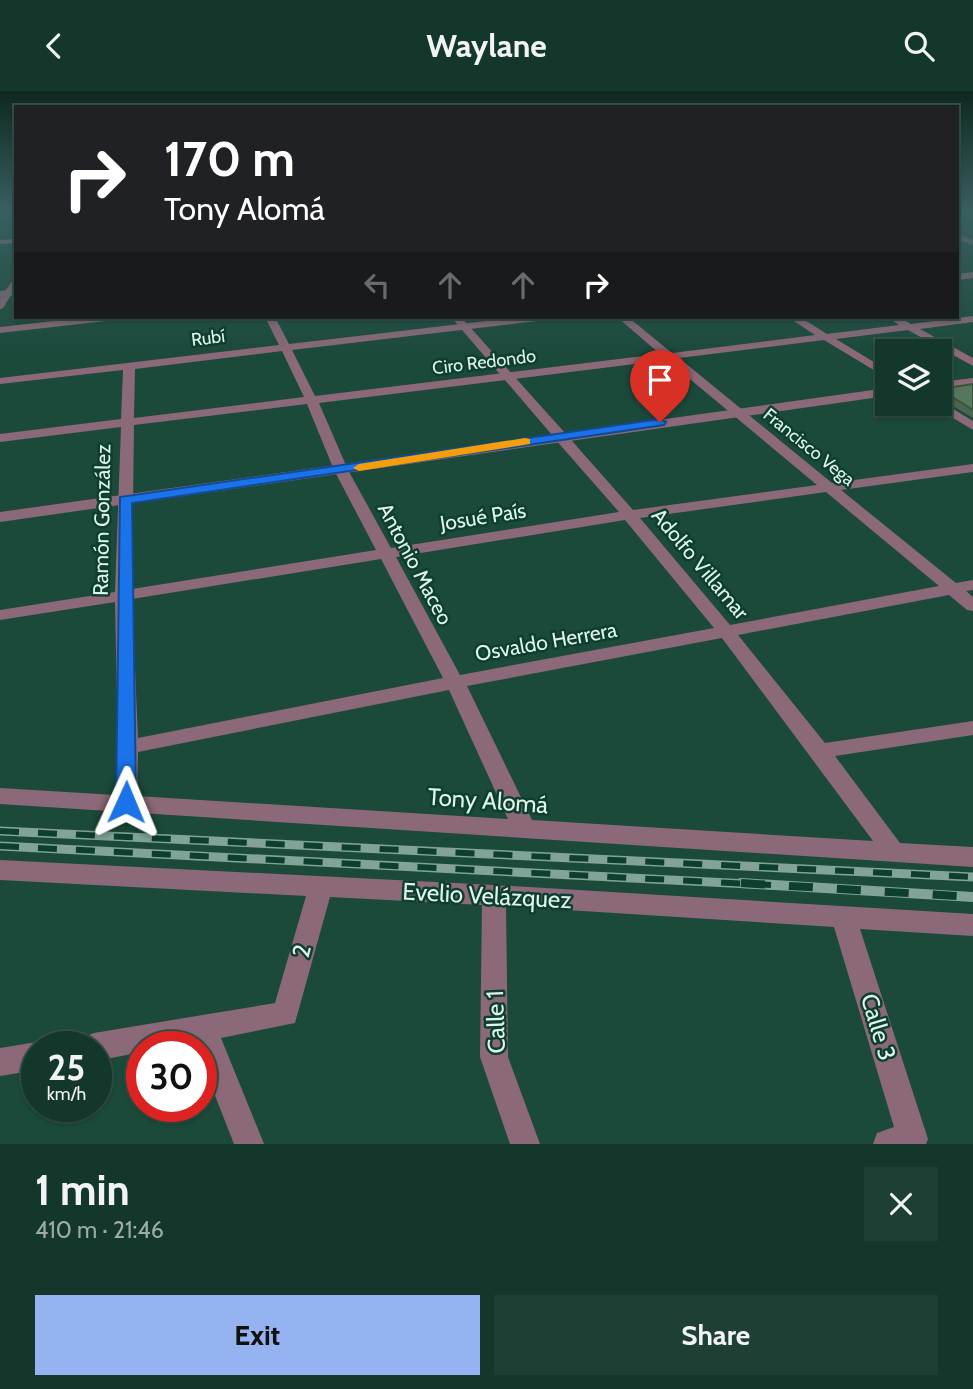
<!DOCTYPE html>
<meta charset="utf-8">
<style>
:root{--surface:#14372c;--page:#1d3f34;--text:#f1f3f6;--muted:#9daca9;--line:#335148;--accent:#95b2f1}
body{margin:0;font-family:Cabin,sans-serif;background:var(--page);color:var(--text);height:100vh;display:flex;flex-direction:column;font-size:26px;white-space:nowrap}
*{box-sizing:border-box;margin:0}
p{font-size:23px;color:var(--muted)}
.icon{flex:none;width:38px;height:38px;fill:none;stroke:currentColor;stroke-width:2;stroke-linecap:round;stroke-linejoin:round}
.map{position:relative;height:1053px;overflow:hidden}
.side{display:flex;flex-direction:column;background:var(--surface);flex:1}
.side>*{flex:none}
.hud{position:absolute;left:14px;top:14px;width:945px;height:214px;border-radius:0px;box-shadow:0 2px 5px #0004,0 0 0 2px var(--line);background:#202124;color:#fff;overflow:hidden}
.controls{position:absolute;left:875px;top:248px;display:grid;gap:14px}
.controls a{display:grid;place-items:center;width:77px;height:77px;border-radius:0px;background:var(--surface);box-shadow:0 2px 5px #0004,0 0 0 2px var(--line);font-size:35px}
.speed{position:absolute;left:21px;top:940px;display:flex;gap:14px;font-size:35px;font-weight:700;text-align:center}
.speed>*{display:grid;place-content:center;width:91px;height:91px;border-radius:50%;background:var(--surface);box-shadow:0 2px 5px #0004,0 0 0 2px var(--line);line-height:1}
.speed small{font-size:18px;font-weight:400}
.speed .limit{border:10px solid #d22;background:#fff;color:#111}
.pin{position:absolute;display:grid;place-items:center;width:60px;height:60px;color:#fff;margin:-72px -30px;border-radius:50% 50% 50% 0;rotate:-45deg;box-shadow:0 0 7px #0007}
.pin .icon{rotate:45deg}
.me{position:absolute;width:77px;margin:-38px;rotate:1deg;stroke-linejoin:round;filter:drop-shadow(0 0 5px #0008)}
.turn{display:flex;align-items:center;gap:24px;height:147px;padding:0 35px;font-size:32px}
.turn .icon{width:91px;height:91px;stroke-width:2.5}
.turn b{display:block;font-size:49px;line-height:60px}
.lanes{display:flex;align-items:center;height:66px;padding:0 35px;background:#0003;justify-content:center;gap:35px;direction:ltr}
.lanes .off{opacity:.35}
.round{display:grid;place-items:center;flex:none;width:74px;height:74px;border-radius:0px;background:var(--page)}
.summary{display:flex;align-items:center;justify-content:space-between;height:119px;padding:0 35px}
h1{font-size:42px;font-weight:800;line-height:52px}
.action{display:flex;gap:14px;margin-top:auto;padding:14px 35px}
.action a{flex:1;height:80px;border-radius:0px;background:var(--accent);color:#111;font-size:28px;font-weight:800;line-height:80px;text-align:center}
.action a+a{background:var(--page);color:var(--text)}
header{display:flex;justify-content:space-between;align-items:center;height:91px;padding:0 35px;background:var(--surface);font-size:32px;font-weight:800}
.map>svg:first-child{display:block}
</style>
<header><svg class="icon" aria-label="back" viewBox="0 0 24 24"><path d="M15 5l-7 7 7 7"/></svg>Waylane<svg class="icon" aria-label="search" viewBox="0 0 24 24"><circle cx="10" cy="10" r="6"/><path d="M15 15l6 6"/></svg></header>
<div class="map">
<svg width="973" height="1053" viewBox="0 0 973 1053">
<rect width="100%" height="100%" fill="#1b493a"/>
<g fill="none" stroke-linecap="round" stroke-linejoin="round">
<!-- minor -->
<g fill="#8c6979" fill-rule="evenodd">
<polygon points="0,118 8,118 0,121"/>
<polygon points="957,143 973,149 973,154 957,148"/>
<polygon points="973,181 973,187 957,189 957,183"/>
<polygon points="16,198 16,204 0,206 0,200"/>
<path d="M973,225V231L920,238L973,267V275L908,239L836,248L887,279V287L824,249L679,267L832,392L973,373V381L841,399L956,492L973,489V499L966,500L973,506V520L967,519L949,504L738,544L825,652L973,630V644L835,665L900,752L973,756V776L0,713V697L115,704L118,656L115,511L0,529V519L115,501L121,336L0,351V343L121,328L123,279L0,293V287L279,254L265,226H275L289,253L521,226H550L545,229L292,259L315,305L660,263L617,226H628L672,262L815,244L788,226H800L827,243L899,234L887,226H899L911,233ZM282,260L304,306L134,327L135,278ZM667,269L817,394L633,419L565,342H555V348L619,421L391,457L348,379L319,312ZM307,313L334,379L376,459L132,498L134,334ZM826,401L939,495L730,534L640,427ZM625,429L714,537L460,584L396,466ZM381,468L443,587L138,647L132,508ZM722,547L873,750L532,729L467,595ZM449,599L508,728L137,705L138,661Z"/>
<polygon points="90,226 120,226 115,229 0,242 0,236"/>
<polygon points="940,310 973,330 973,339 930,313 940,313"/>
<polygon points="0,769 494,794 973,823 973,845 860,838 928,1048 926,1053 873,1053 877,1042 894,1036 834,836 506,815 508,966 540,1053 510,1053 480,966 482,814 330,806 295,932 221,947 264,1053 234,1053 201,969 201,956 196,956 195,952 176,956 142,956 142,961 96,970 96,956 80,956 84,946 94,942 275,912 306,805 0,789"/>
<polygon points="37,951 47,956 37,956 37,979 0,985 0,957"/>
</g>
<!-- tertiary -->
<g fill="#8c6979" fill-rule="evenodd">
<polygon points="16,185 16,196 3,217 0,218 0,207"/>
<polygon points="451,226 461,226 565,342 887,297 887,305 0,431 0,421 552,344"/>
<polygon points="973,287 973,293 940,297 940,291"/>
</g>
<!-- secondary -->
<polygon fill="#b57f99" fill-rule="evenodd" points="16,148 16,152 0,153 0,149"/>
<defs>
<g id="rail-far1">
<polyline points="0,740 973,786"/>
<polyline points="0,755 771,794"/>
</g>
<polyline id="rail" points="741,792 973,806"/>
</defs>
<!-- rail-far1 casing -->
<use href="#rail-far1" stroke="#82a498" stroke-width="9"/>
<!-- rail casing -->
<use href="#rail" stroke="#82a498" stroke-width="10"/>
<!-- rail-far1 -->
<use href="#rail-far1" stroke="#0e3e30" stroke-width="6" stroke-dasharray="19" stroke-linecap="butt"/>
<!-- rail -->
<use href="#rail" stroke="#0e3e30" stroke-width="8" stroke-dasharray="24" stroke-linecap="butt"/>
</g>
<!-- wall -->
<polygon fill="#4a664e" points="973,293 973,327 941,308 940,298"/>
<!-- building -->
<polygon fill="#56775b" stroke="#3c5340" stroke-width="2" points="973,293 973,319 944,301 940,303 940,298"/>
<!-- sky -->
<linearGradient id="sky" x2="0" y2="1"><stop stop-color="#0f2820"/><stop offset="0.45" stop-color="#395f60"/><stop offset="1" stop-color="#395f60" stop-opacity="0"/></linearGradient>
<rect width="973" height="265" fill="url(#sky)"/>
<!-- route -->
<polygon fill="#1a73e8" stroke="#114b97" stroke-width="2" points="660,328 666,331 664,334 132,412 136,711 133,717 126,719 119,717 116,711 120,406"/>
<!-- slow -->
<polygon fill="#f59e0b" points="525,347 530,348 530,353 359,380 353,377 359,373"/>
<g text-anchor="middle" stroke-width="5" stroke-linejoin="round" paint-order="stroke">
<!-- far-street labels -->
<g font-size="18" fill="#ddf5eb" stroke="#0e3e30">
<text transform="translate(208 247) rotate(-7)" y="6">Rubí</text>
<text transform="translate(484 271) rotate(-7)" y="6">Ciro Redondo</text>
<text transform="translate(809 356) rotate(39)" y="6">Francisco Vega</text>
</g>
<!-- street labels -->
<g font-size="21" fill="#ddf5eb" stroke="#0e3e30">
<text transform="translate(483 426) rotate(-9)" y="7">Josué País</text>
<text transform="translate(102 429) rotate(-89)" y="7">Ramón González</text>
<text transform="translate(415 473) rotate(62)" y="7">Antonio Maceo</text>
<text transform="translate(700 473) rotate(50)" y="7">Adolfo Villamar</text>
<text transform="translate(546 551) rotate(-10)" y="7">Osvaldo Herrera</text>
</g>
<!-- near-street labels -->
<g font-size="24" fill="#ddf5eb" stroke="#0e3e30">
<text transform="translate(488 710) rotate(4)" y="8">Tony Alomá</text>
<text transform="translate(487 805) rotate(3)" y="8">Evelio Velázquez</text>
<text transform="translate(302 860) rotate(-75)" y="8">2</text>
<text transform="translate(496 931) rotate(-92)" y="8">Calle 1</text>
<text transform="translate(878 936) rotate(73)" y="8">Calle 3</text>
</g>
</g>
</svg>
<div class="controls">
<a><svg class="icon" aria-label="layers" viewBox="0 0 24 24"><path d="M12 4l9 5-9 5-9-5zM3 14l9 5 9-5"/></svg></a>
</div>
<div class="speed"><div>25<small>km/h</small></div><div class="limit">30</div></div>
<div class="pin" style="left:660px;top:331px;background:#d93025"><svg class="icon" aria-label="arrive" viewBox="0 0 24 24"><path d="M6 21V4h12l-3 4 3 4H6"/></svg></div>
<svg class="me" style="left:126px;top:711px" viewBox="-20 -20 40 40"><path d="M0-17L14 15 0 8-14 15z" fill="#1a73e8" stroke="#fff" stroke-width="4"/></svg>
<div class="hud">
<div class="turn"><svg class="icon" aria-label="right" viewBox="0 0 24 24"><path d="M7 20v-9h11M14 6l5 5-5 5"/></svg><div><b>170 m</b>Tony Alomá</div></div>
<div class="lanes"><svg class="icon off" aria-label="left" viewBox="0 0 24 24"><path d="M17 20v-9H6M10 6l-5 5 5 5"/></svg><svg class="icon off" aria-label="ahead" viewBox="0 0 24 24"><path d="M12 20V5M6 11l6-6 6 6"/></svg><svg class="icon off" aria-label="ahead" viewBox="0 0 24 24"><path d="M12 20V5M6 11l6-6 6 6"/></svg><svg class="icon" aria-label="right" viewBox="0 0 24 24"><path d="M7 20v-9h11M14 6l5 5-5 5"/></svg></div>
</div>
</div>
<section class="side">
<div class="summary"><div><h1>1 min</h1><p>410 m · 21:46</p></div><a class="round"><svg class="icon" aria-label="close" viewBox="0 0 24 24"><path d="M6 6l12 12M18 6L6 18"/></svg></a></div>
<div class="action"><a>Exit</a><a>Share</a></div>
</section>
